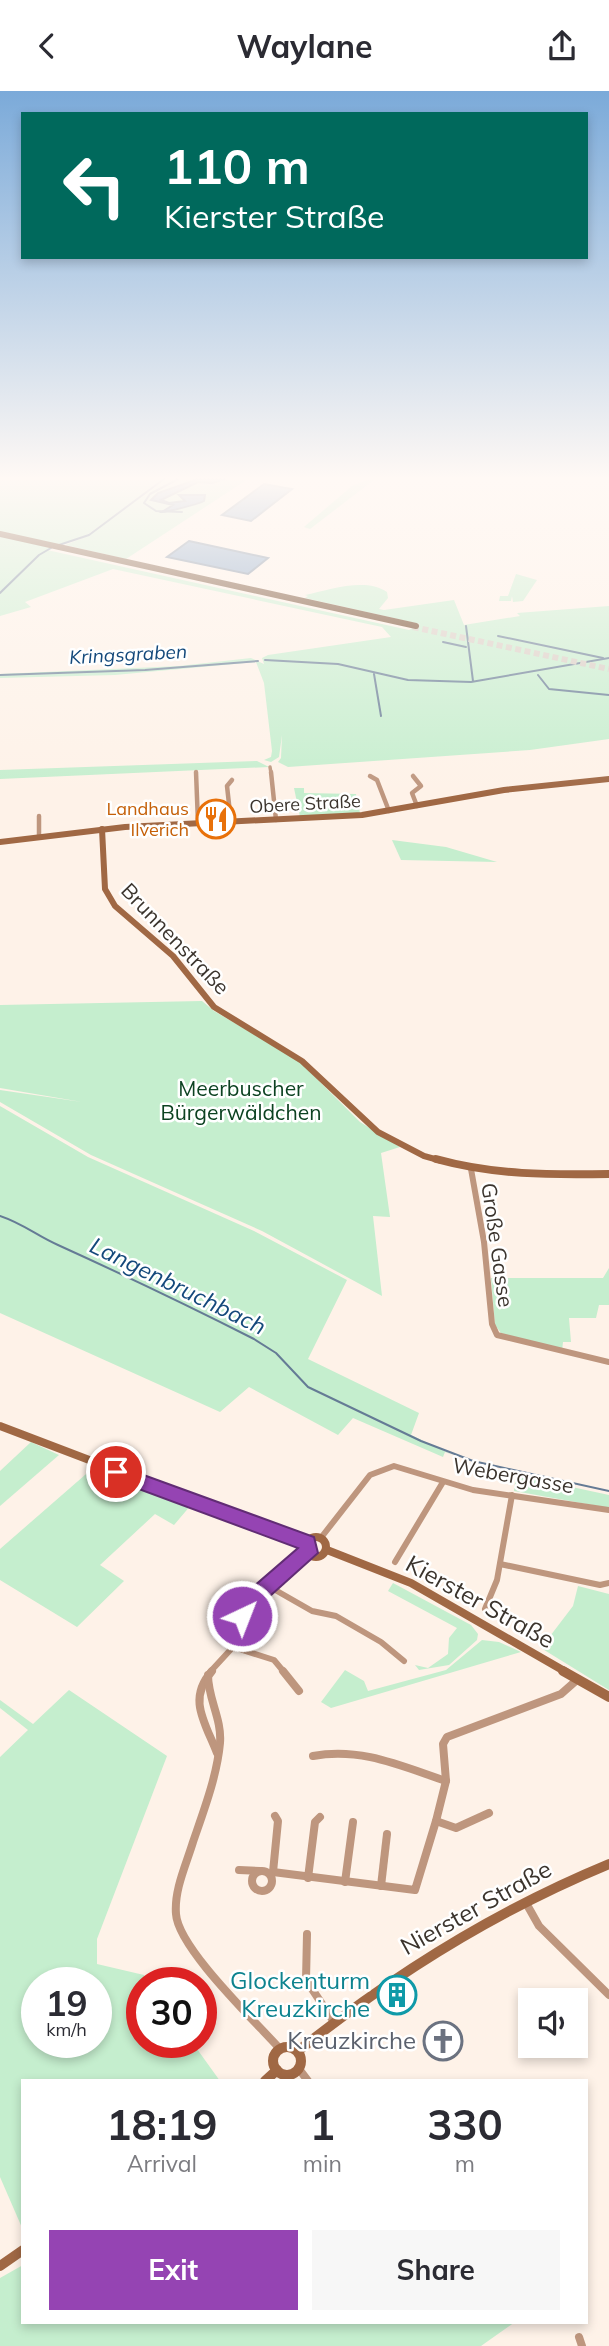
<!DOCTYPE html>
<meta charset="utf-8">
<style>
:root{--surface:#fff;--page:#f7f7f7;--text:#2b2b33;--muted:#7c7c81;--accent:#9544b3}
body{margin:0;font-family:Mulish,sans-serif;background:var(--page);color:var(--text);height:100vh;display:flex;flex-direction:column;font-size:26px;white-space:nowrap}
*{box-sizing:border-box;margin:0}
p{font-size:23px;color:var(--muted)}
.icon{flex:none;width:38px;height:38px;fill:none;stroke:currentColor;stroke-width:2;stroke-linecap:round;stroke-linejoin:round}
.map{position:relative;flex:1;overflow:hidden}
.drawer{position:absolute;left:21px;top:1988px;width:567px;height:245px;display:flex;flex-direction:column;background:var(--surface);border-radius:0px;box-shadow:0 4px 10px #0003}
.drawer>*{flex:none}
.hud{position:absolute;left:21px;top:21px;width:567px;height:147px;border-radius:0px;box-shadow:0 4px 10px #0003;background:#00695c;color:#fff;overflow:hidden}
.tools{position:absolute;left:518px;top:1897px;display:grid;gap:14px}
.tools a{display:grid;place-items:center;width:70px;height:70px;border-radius:0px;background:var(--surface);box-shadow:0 4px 10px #0003;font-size:35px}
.speed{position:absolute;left:21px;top:1876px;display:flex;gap:14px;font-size:35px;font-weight:700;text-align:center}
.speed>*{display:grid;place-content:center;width:91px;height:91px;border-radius:50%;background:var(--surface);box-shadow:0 4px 10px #0003;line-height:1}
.speed small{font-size:18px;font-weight:400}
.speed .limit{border:10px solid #d22;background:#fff;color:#111}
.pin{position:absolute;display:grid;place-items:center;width:60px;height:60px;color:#fff;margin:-30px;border:4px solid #fff;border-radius:50%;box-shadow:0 2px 7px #0007}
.me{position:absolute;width:77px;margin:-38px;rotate:43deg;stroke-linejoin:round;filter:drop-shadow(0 0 5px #0008)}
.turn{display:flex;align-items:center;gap:24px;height:147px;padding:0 28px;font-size:32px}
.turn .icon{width:91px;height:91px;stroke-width:2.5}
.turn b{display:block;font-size:49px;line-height:60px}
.eta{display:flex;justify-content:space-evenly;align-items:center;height:119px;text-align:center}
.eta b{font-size:42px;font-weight:700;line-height:49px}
.button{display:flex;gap:14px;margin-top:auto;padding:14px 28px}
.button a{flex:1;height:80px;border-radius:0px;background:var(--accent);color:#fff;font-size:28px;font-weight:700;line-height:80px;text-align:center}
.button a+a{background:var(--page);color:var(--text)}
header{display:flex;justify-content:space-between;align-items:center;height:91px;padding:0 28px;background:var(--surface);font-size:32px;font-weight:700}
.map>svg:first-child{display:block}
</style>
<header><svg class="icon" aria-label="back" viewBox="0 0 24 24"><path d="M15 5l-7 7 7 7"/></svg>Waylane<svg class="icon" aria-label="share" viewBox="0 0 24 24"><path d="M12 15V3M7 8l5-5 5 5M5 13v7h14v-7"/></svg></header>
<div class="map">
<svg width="609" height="2255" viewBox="0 0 609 2255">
<rect width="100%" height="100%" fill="#fef2e8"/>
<!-- green -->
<g fill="#c5eece" fill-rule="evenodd">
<path d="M0,388H22L19,391L24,388H163L87,444L47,459L409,539L420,533L305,507L308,505L305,504C329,499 365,486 387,501L388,507L379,518L384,519L454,509L464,534L520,525L517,522L609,515V648L530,659L288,676L278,671L281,667L282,644L279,666L271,671L264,669L271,666L272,660L264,592L256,571L115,584L0,587V583L179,575L251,567L264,573L262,567L268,564L391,546L382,536L113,478L25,511L31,516L0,525V503L42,462L0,501Z"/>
<polygon points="165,388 248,388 126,468 65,454 88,445"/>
<polygon points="369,388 375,388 310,438 304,436 352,395"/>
<polygon points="516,483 537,489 523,510 513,511 512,505 511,510 499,510 500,505 508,505"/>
<polygon points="257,670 269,676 0,688 0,679"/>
<polygon points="294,697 304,697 304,702 356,703 360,722 300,726"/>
<polygon points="392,749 446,756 497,771 401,769"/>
<polygon points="202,910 214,920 298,969 360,1031 400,1056 381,1062 390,1126 373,1125 382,1205 262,1140 91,1064 0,1011 0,999 82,1011 0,997 0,914"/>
<polygon points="0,1015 88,1066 254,1140 347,1189 308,1268 419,1322 411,1344 453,1364 445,1361 443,1366 353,1327 338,1344 249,1296 220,1321 0,1222"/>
<polygon points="609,1177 609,1214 599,1214 596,1227 569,1227 571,1251 563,1251 562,1260 501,1242 495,1234 491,1187 603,1187"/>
<polygon points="31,1351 59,1364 0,1415 0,1380"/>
<polygon points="93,1377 191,1414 174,1434 155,1423 100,1474 124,1490 77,1536 0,1489 0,1458"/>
<polygon points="516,1384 609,1404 609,1417 514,1400"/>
<polygon points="393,1492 471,1534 478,1543 477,1549 449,1574 419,1579 415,1574 428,1577 448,1563 449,1547 457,1537 388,1500"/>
<polygon points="578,1495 609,1503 609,1599 541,1557 573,1515"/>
<polygon points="482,1549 499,1551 521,1561 331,1617 321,1611 345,1579 364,1590 368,1600 446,1579"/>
<path d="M69,1599L167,1665L97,1848V1873L144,1884L149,1892H142V1951H192L220,1990H23V2139L0,2086V1666L28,1639L0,1617V1609L33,1633ZM37,1892H96V1951H37Z"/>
<polygon points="23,2174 23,2231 515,2231 481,2255 0,2255 0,2187"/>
</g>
<!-- water -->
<g fill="#779ac2" stroke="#657b95" stroke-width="2">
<path d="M198,388H225L212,392L198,391L161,409L169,412L185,410L179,404H205L204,410C199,413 167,421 162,421L173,414L151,409L158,402Z"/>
<polygon points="264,393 292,398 251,430 222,424"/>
<polygon points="189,450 268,467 248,483 167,466"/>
</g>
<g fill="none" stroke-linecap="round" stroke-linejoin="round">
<!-- stream -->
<g stroke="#657b95" stroke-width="2">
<polyline points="178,388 150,403 144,412 156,420 182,421"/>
<polyline points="59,454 89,444 164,388"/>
<polyline points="0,502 39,464 51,457"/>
<polyline points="466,535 473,590"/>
<polyline points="498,545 603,567"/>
<polyline points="443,551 466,556"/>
<polyline points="265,569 338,573 408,589 471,591 609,567"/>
<polyline points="374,583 381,625"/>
<polyline points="0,584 145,579 258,570"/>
<polyline points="538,584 549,598 609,604"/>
<path d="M0,1125C24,1133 37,1145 58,1154C124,1184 189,1215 254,1248L276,1262L308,1296L421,1350L473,1370L609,1400"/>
</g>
<!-- highway-tunnel -->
<polyline stroke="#d7ccc3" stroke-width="6" stroke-dasharray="6 3.5" stroke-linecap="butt" points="413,536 609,578"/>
<!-- street-far3 -->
<polyline stroke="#be967e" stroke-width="3.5" points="270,676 271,682"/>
<!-- street-far2 -->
<g stroke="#be967e" stroke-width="4.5">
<polyline points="196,681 198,732"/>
<polyline points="271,681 276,729"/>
<polyline points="370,685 377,689 389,720"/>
<polyline points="413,685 421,695 412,702 417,715"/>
<polyline points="39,725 39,746"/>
<polyline points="231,731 227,695 232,689"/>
</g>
<!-- street-far1 -->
<g stroke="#be967e" stroke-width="6">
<polyline points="471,1078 484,1151 492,1233 497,1244 609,1271"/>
<polyline points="320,1448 370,1384 394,1375 473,1399 609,1419"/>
<polyline points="395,1471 443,1391"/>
<polyline points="500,1473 600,1494 609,1492"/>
<polyline points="270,1496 312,1520 336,1525 381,1551 404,1570"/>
<polyline points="485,1518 497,1489 512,1404"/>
<polyline points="233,1556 274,1569 284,1581"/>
<polyline points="210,1581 233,1556 235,1540 248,1514 290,1474 308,1462"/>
</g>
<!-- street -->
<g stroke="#be967e" stroke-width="8">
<path d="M212,1580C187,1608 205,1631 217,1662"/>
<polyline points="283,1580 299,1600"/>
<path d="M208,1584C208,1608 222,1628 220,1652C217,1685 204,1719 193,1751C186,1774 174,1799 176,1823C178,1857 256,1931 280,1958"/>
<path d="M313,1665C361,1656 401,1675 446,1690"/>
<polyline points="489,1722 456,1737 436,1730 446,1690 443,1653 447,1646 561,1603 578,1588"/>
<polyline points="275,1725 278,1730 273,1781 415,1799 436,1730"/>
<polyline points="239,1779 260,1780"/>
<circle cx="262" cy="1790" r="10"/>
<polyline points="308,1787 315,1731 320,1726"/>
<polyline points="345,1791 353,1731"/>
<polyline points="381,1795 387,1743"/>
<polyline points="526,1812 539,1835 609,1904"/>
<polyline points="307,1843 306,1889 334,1931"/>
<polyline points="299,1978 308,1990"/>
<polyline points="579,2246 582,2255"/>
</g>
<!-- secondary-far2 -->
<g stroke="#a06844" stroke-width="6">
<polyline points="102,738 105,798 115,815 173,865 214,916 302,970 378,1041 424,1065 442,1070"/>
<polyline points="0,751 125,736 362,724 504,699 609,688"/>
</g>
<!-- secondary-far1 -->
<g stroke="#a06844" stroke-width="8">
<path d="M436,1068C494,1084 549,1084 609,1083"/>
<polyline points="0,1335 307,1452"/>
<circle cx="316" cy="1456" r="10"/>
<polyline points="327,1459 411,1492 566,1581"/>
</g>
<!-- secondary -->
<g stroke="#a06844" stroke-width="10">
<polyline points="563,1580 609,1606"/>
<circle cx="287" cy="1970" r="14"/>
<path d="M298,1960C394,1883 495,1820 609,1773"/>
<polyline points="265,1990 277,1979"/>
<polyline points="0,2175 23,2159"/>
</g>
<!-- highway -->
<polyline stroke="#633616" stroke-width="6" points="0,443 416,535"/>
</g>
<!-- sky -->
<linearGradient id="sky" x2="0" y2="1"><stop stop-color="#7baad9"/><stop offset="0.55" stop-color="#fff9f5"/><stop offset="1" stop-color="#fff9f5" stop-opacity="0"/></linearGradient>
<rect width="609" height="704" fill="url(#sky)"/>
<!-- route -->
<polygon fill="#9544b3" stroke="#612c74" stroke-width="2" points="116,1374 314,1446 318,1462 260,1514 249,1531 242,1533 235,1531 232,1525 246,1502 298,1457 109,1387 106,1381 109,1376"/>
<!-- icons -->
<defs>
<symbol id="restaurant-ring" viewBox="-11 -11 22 22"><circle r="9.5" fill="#fff" stroke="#e8710a" stroke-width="1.5"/><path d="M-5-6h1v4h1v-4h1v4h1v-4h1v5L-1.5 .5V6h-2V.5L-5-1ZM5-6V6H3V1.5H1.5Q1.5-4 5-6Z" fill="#e8710a"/></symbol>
<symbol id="building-ring" viewBox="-11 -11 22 22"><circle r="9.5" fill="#fff" stroke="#0f9aa8" stroke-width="1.5"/><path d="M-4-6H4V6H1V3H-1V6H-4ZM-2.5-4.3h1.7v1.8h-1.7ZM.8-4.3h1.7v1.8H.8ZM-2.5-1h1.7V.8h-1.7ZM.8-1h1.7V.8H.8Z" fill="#0f9aa8"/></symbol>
<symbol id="church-ring" viewBox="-11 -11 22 22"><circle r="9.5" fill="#fff" stroke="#6b7280" stroke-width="1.5"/><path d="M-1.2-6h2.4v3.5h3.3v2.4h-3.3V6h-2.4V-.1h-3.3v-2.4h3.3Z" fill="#6b7280"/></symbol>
</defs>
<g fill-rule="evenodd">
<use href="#restaurant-ring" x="194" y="706" width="44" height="44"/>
<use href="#building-ring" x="375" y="1882" width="44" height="44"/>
<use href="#church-ring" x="421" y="1928" width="44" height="44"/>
</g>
<g text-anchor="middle" stroke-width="5" stroke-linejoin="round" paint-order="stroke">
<!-- far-street labels -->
<g font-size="18" fill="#3b342d" stroke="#fff">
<text transform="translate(305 713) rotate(-3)" y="6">Obere Straße</text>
</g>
<!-- far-food labels -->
<g font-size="18" fill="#c56008" stroke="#fff" text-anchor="end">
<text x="189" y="724">Landhaus<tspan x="189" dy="21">Ilverich</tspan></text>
</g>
<!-- far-water labels -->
<g font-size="19" font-style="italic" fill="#14497b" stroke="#fff">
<text transform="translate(128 563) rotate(-3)" y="7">Kringsgraben</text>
</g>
<!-- street labels -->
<g font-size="21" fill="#3b342d" stroke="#fff">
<text transform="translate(175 848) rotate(46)" y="7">Brunnenstraße</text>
<text transform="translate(497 1154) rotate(82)" y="7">Große Gasse</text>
<text transform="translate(513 1385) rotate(10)" y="7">Webergasse</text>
</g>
<!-- park labels -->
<g font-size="21" fill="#0c4221" stroke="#fff">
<text x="241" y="1005">Meerbuscher<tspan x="241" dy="24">Bürgerwäldchen</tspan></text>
</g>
<!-- water labels -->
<g font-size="23" font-style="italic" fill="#14497b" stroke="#fff">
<text transform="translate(178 1195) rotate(26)" y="8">Langenbruchbach</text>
</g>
<!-- near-street labels -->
<g font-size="24" fill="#3b342d" stroke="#fff">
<text transform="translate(480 1511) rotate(29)" y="8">Kierster Straße</text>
<text transform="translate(476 1817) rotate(-29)" y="8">Nierster Straße</text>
</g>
<!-- near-culture labels -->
<g font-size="24" fill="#0d838f" stroke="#fff" text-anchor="end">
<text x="370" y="1898">Glockenturm<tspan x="370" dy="28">Kreuzkirche</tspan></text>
</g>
<!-- near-worship labels -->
<g font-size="24" fill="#5b616d" stroke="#fff" text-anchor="end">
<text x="416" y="1958">Kreuzkirche</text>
</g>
</g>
</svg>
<div class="tools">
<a><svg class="icon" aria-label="sound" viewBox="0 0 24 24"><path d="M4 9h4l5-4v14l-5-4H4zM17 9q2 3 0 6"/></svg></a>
</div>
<div class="speed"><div>19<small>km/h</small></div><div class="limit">30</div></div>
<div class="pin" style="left:116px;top:1381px;background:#d93025"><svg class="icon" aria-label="arrive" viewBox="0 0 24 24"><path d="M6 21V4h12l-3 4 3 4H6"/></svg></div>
<svg class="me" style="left:242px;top:1525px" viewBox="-20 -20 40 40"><circle r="17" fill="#9544b3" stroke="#fff" stroke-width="3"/><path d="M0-11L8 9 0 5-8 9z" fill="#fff"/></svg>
<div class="hud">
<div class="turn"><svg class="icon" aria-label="left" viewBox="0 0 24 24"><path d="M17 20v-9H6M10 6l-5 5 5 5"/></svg><div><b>110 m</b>Kierster Straße</div></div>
</div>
<section class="drawer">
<div class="eta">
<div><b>18:19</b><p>Arrival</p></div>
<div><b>1</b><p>min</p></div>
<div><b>330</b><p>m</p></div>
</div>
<div class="button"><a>Exit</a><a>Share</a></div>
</section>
</div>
